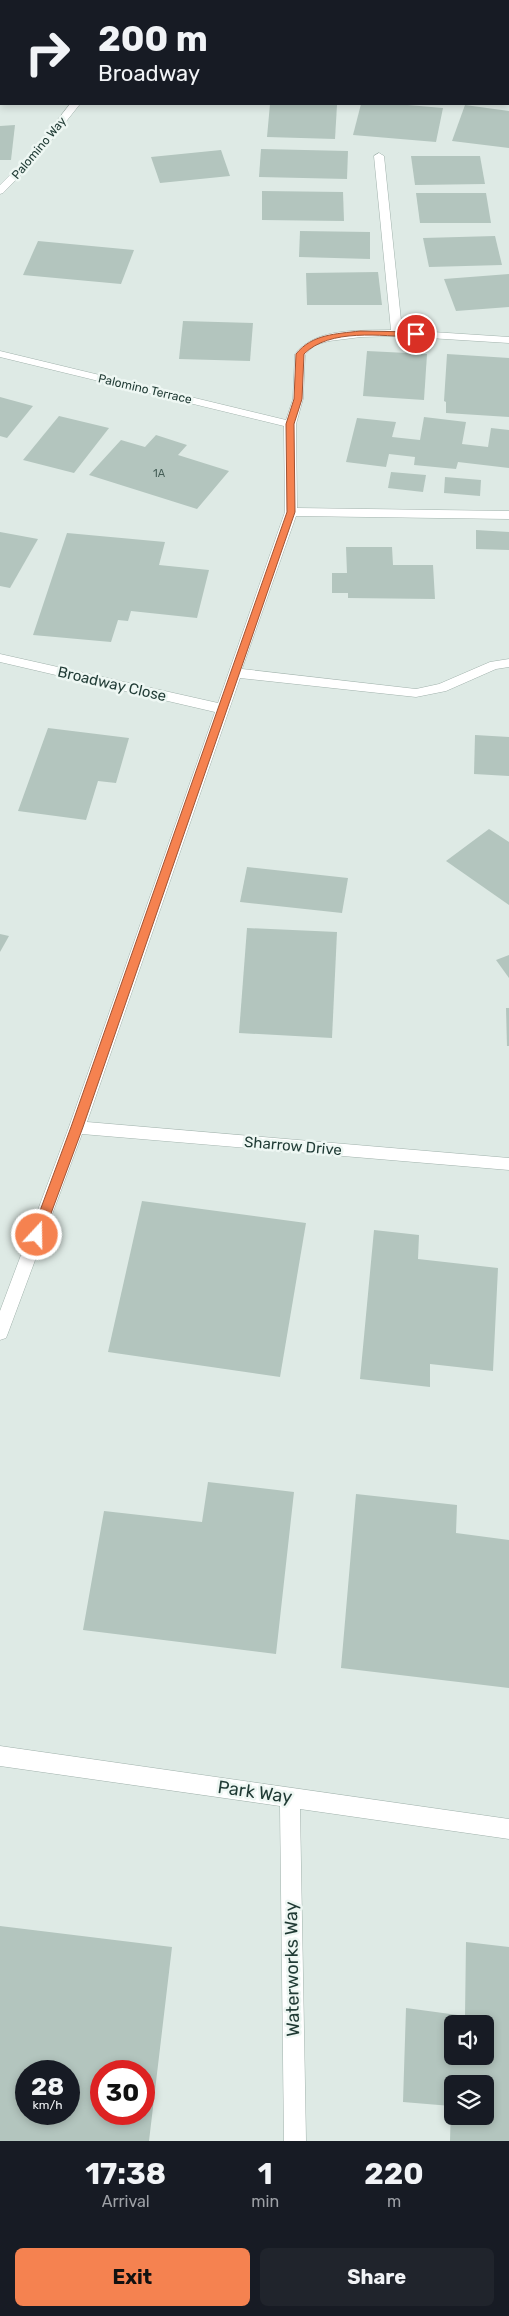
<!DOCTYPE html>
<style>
:root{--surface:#171b24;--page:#20242c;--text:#f1f3f6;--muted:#9ea1a6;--accent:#f58250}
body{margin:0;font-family:Rubik,sans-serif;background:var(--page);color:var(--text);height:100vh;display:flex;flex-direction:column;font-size:19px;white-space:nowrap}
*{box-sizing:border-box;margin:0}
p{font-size:16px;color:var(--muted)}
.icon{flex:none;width:28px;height:28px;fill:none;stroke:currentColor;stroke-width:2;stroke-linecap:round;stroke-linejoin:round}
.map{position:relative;height:2141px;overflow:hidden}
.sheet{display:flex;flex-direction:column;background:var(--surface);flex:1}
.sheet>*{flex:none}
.hud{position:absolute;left:0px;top:0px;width:510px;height:105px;box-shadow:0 2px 8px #0003;background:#171b24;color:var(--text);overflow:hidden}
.buttons{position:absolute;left:444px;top:2015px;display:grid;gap:10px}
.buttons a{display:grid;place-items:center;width:50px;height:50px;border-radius:8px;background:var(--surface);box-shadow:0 2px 8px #0003;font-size:25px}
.speed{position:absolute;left:15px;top:2060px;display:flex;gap:10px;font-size:25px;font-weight:700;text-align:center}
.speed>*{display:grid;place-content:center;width:65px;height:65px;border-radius:50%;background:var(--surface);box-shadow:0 2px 8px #0003;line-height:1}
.speed small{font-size:12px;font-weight:400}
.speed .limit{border:8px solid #d22;background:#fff;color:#111}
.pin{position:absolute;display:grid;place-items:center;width:42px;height:42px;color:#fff;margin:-21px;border:2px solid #fff;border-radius:50%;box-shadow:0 1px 5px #0007}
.me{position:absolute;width:55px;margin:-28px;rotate:21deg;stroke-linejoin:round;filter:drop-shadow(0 0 4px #0008)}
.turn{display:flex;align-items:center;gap:18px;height:105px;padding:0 15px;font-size:22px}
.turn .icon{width:65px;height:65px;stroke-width:2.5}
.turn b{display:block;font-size:35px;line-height:42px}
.eta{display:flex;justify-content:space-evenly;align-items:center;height:85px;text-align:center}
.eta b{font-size:30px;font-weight:700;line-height:35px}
.action{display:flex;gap:10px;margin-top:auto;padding:10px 15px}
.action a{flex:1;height:58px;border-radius:8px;background:var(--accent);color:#111;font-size:20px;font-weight:700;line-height:58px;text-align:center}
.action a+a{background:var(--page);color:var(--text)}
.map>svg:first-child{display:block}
</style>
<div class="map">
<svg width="509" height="2141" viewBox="0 0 509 2141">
<rect width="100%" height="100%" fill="#deeae5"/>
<!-- building -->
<g fill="#b3c5be" fill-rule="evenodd">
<polygon points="270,104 337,105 335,139 267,137"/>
<polygon points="361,104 396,104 443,108 436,142 353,135"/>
<polygon points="465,105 509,111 509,148 452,141"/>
<polygon points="15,125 11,160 0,160 0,126"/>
<polygon points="261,149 348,151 347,179 259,177"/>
<polygon points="221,150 230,176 160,183 151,157"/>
<polygon points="411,156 480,156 485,184 415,185"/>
<polygon points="262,191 343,192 344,221 262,220"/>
<polygon points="416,193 486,193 491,223 420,223"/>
<polygon points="300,231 370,232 370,259 299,257"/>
<polygon points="495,236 502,265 429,267 423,238"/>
<polygon points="38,241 134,250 121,284 23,275"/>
<polygon points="378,272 382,305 307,305 306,273"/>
<polygon points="509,274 509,307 456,311 444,279"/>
<polygon points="183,321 253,323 250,361 179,359"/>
<polygon points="367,351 427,354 424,400 363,396"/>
<polygon points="447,354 509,358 509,417 446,413 446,402 444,401"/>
<polygon points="0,397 33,406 7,438 0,436"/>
<polygon points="59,416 109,428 74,473 23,460"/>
<polygon points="424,417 466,422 462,444 488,447 491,428 509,430 509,468 458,462 456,469 414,465 415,457 389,454 386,467 346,462 357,418 396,422 392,437 420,440"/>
<polygon points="156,435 187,445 178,455 229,471 197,509 89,475 121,440 145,447"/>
<polygon points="391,472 426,475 423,492 388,488"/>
<polygon points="445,477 481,480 480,496 444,493"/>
<polygon points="476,530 509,532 509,550 476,549"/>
<polygon points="0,532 38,539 10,588 0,586"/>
<polygon points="67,533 165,542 159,565 209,570 197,618 131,611 128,621 118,620 111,642 33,635"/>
<polygon points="346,547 392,547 393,565 433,565 435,599 348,598 348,593 332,593 332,573 347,573"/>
<polygon points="48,728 129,738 116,783 98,781 86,820 18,811"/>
<polygon points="475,735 509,737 509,776 474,774"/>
<polygon points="489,829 509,842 509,905 446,861"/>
<polygon points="247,867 348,878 342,913 240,902"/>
<polygon points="247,928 337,932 332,1038 239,1033"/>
<polygon points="0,934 9,936 0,952"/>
<polygon points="509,955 509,978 496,960"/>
<polygon points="506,1008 509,1008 509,1046 507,1046"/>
<polygon points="142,1201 306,1223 280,1377 108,1352"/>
<polygon points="374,1230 419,1235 418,1259 498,1268 493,1371 430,1364 430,1387 360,1379"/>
<polygon points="208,1482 294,1492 276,1654 83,1630 104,1511 202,1522"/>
<polygon points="356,1494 457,1505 456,1533 509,1540 509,1688 341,1668"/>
<path d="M0,1926L172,1947L149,2141H0ZM26,2071H69V2114H26ZM101,2071H144V2114H101Z"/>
<path d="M466,1942L509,1947V2141H450L451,2106L403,2102L406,2008L465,2016ZM452,2024H485V2056H452ZM452,2084H485V2116H452Z"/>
</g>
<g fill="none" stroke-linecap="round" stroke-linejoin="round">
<defs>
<rect id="service" x="0" y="96" width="1" height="6"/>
<g id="minor">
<polygon points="70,104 80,104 37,158 3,193 0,194 0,185 31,154"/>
<path d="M379,153L384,156L402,330L509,337V343L397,336L361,337L329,341L315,345L305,355L303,399L296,424L297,508L509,511V519L296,516L242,669L416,689L439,684L490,662L509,659V667L496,669L446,691L416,697L240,678L87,1122L509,1158V1170L82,1134L8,1333L6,1338L0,1340V1311L69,1127L215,712L0,662V654L218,703L285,512L284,426L0,357V351L286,420L293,399L295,354C316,327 360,331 391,330L374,156Z"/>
<polygon points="0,1746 509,1819 509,1839 300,1809 306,2141 284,2141 280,1806 0,1766"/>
</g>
<rect id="primary" x="0" y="44" width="1" height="6"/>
</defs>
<!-- service casing -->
<use href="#service" stroke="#a1b2ac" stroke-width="1"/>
<!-- minor casing -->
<use href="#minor" stroke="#a1b2ac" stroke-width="1"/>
<!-- primary casing -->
<use href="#primary" stroke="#bcc4c2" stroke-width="1"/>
<!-- service -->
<use href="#service" fill="#fff" fill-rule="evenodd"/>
<!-- minor -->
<use href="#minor" fill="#fff" fill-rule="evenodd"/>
<!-- primary -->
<use href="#primary" fill="#61a194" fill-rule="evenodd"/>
</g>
<!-- route -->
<path fill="#f58250" stroke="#9f5434" d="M360,331L416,332L420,334L416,337C381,336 330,328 304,354L302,399L294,424L295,512L83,1127L43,1235L41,1239H32L31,1235L71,1127L287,512L286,424L294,399L296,354C312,334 336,334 360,331Z"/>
<g text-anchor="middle" stroke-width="5" stroke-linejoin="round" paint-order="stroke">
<!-- far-number labels -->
<g font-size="11" fill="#445d56">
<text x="159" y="477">1A</text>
</g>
<!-- far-street labels -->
<g font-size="12" fill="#1f3a34" stroke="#eef7f3">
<text transform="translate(39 148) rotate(-50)" y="4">Palomino Way</text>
<text transform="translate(145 389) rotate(13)" y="4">Palomino Terrace</text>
</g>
<!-- street labels -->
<g font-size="15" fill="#1f3a34" stroke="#eef7f3">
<text transform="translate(112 684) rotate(13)" y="5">Broadway Close</text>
<text transform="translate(293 1146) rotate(5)" y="5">Sharrow Drive</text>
</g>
<!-- near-street labels -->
<g font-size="18" fill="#1f3a34" stroke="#eef7f3">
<text transform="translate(255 1792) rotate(8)" y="6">Park Way</text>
<text transform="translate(292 1969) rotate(-91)" y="6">Waterworks Way</text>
</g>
</g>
</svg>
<div class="buttons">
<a><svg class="icon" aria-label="sound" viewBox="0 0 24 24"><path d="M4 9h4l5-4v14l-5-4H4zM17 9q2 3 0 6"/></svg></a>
<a><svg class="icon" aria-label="layers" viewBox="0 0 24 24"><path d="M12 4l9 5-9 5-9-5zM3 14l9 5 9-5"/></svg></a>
</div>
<div class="speed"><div>28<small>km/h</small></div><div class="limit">30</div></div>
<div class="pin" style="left:416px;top:334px;background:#d93025"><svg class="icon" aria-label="arrive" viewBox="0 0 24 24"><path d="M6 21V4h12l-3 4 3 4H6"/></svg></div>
<svg class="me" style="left:37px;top:1235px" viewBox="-20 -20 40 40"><circle r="17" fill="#f58250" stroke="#fff" stroke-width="3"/><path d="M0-11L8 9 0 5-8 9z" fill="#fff"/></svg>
<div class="hud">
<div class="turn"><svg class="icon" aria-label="right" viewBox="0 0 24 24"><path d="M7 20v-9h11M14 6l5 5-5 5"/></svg><div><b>200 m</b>Broadway</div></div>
</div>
</div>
<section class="sheet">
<div class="eta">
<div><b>17:38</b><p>Arrival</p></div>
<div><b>1</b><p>min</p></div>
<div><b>220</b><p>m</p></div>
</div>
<div class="action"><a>Exit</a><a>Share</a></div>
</section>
